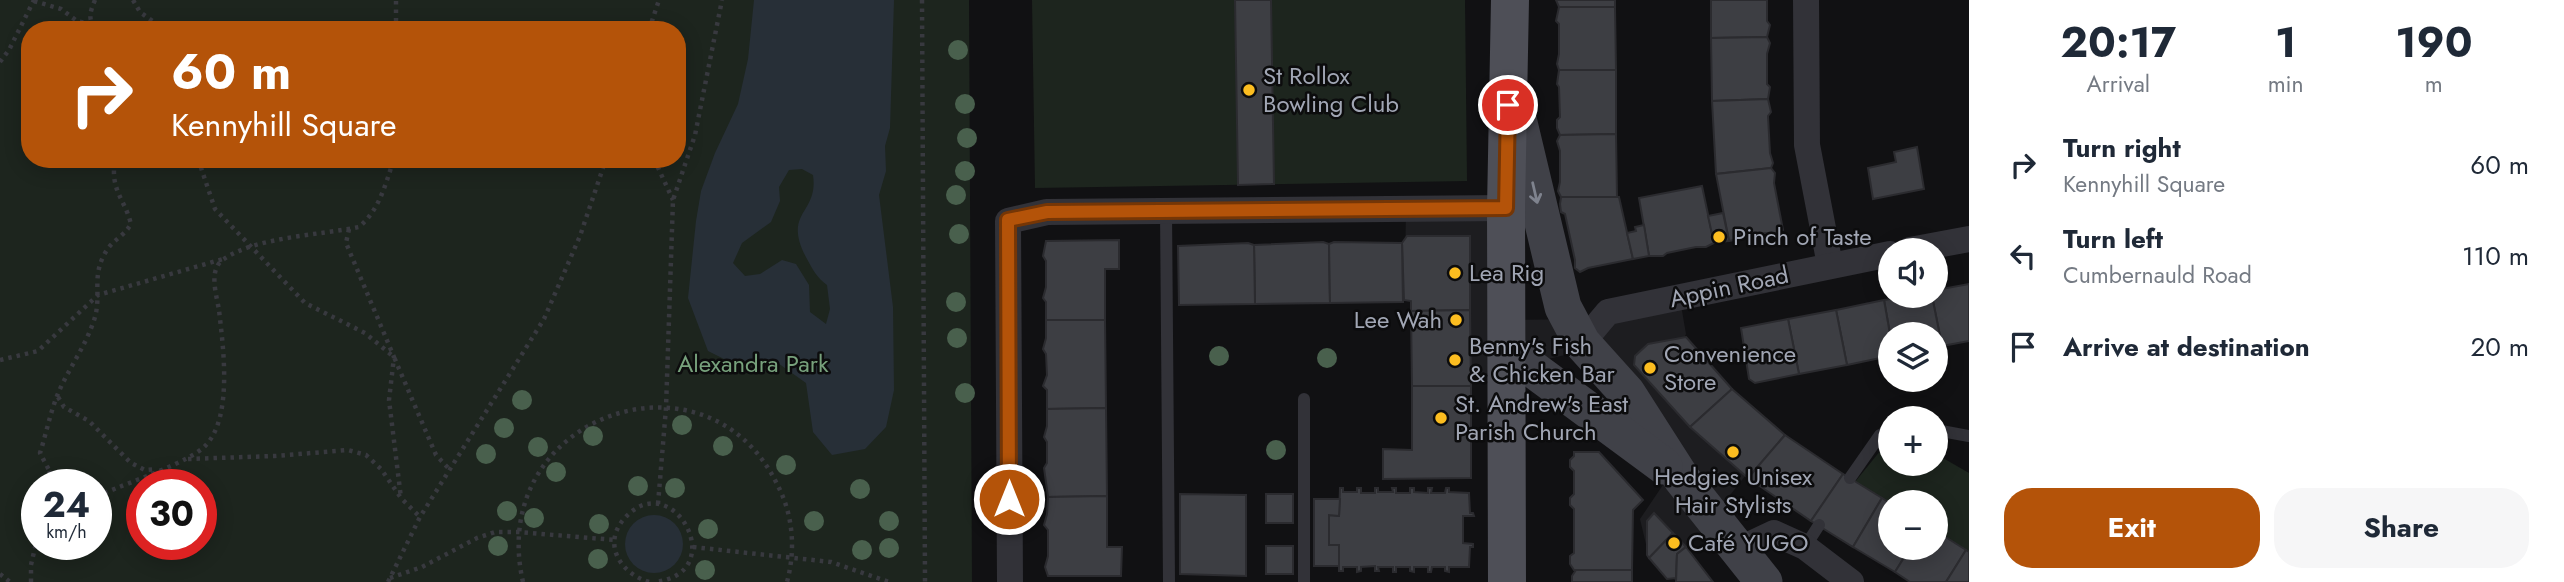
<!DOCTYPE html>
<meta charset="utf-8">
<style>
:root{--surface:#fff;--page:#f6f6f7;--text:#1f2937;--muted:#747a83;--accent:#b45309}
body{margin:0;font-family:Jost,sans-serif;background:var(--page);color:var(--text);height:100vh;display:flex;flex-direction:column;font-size:26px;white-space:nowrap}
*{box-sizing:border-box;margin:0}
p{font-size:23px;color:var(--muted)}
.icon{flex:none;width:38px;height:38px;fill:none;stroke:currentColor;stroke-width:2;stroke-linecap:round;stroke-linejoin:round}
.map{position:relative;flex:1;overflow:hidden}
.sheet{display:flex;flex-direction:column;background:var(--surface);width:595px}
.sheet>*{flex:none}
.top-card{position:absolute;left:21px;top:21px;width:665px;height:147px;border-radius:28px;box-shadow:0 4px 18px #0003;background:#b45309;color:#fff;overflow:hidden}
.controls{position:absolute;left:1878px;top:238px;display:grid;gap:14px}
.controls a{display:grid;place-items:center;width:70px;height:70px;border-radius:50%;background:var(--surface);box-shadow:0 4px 18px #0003;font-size:35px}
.speed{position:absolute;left:21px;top:469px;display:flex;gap:14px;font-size:35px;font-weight:700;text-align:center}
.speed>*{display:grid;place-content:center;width:91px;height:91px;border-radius:50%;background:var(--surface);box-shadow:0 4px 18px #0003;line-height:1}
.speed small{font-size:18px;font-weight:400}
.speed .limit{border:10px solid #d22;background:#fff;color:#111}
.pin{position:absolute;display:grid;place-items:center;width:60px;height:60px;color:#fff;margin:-30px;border:4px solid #fff;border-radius:50%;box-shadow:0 2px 7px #0007}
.me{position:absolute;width:77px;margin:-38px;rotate:0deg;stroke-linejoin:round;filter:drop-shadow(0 0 5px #0008)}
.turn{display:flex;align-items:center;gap:24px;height:147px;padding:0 35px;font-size:32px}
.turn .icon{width:91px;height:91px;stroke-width:2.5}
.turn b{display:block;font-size:49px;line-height:60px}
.eta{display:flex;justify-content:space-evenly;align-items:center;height:119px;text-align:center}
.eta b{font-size:42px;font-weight:700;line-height:49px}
.cta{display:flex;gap:14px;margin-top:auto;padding:14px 35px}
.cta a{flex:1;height:80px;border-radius:28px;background:var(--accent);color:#fff;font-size:28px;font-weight:700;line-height:80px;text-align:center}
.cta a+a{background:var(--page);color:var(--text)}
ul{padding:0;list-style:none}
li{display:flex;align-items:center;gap:21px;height:91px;padding:0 35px}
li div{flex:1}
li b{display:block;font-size:26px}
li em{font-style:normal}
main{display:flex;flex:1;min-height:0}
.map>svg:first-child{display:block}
</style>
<main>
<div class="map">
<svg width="1969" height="582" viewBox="0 0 1969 582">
<rect width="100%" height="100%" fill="#111113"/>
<!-- built -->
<polygon fill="#1d1d20" points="1406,208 1510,208 1511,320 1607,319 1681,305 1686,334 1672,363 1764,452 1686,551 1677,582 1649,557 1640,519 1673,470 1569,354 1438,385 1405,270"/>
<!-- green -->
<g fill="#1d251e" fill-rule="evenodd">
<path d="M0,0H969L972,582H0ZM30,30H677V159H30ZM37,485H96V544H37ZM142,485H201V544H142Z"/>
<polygon points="1032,0 1465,0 1467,181 1035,188"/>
<polygon points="1890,442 1890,464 1936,464 1936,454 1969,473 1969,552 1936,531 1936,502 1890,503 1855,482 1885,445"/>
</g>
<!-- water -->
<g fill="#272f37" fill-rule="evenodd">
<path d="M754,0H894L890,128L885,146L886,171L879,195L893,307L894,390L886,427L865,449L832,455L813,432L806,383L775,361L734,364L708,351L688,298L696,221L701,191L715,153L738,104L748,59ZM802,169L813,175C819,215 781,211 807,259C813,270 817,278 827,285L830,309L826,324L810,312L809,285L796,264L782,260L760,274L745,276L733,263L742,243L771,222L780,201L779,187L789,170Z"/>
<circle cx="654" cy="544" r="29"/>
</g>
<!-- building -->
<g fill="#3d3e43" stroke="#2b2b2f" stroke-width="2">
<polygon points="1235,0 1271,0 1274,184 1238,185"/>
<polygon points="1556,0 1615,0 1615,7 1559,7"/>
<polygon points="1711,0 1767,0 1767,21 1770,25 1767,37 1711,38"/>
<polygon points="1559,7 1615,7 1616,70 1559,70 1557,64 1559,54 1559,24 1556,21"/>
<polygon points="1767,37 1770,43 1767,54 1767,84 1770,87 1768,99 1712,101 1711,38"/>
<polygon points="1559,70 1616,70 1616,134 1560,135 1557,128 1557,120 1560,117 1559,87 1557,84"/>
<polygon points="1768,99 1771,112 1768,116 1770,153 1773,163 1771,168 1716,174 1712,101"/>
<polygon points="1616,134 1617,197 1561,197 1558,191 1560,182 1560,151 1557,141 1560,135"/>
<polygon points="1917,147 1924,189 1873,199 1868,168 1896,162 1894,152"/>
<polygon points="1771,168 1775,173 1774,183 1783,230 1774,234 1765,233 1729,241 1716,174"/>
<polygon points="1702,186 1714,243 1706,247 1696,247 1667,253 1663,256 1649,256 1639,198"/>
<polygon points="1561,197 1619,197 1633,259 1588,268 1580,272 1575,268 1575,260 1565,214 1561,212 1560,204"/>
<polygon points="1723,213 1729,241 1714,243 1708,216"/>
<polygon points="1644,225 1649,256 1633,259 1627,233 1636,231 1635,227"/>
<polygon points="1407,236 1470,236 1470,310 1411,311 1411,301 1404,300 1402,243"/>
<polygon points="1119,240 1119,269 1105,269 1105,320 1046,320 1046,302 1043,298 1046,287 1046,261 1043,256 1046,241"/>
<polygon points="1323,242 1329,244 1330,303 1255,304 1254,245"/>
<polygon points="1334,242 1402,243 1403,302 1330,303 1329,244"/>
<polygon points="1248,243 1254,245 1255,304 1179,305 1178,246"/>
<polygon points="1969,284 1969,341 1942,346 1932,296 1936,296 1936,290"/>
<polygon points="1908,296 1932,296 1942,346 1936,347 1936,334 1890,334 1884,300"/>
<polygon points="1884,300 1890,334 1890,356 1847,365 1836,310"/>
<polygon points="1470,310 1471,386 1412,386 1411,311"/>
<polygon points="1836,310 1847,365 1799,374 1788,319"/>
<polygon points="1788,319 1799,374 1755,383 1749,379 1741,328"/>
<polygon points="1046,320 1105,320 1106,408 1047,409 1047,390 1043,386 1047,375 1046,354 1043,349 1046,338"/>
<polygon points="1686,337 1732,389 1690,427 1634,365 1635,356 1648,344"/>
<polygon points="1412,386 1471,386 1471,478 1383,479 1383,449 1412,450"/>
<polygon points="1732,389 1785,435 1748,478 1690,427"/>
<polygon points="1106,408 1107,496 1048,497 1044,468 1047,463 1047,442 1044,437 1047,426 1047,409"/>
<polygon points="1785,435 1843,474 1811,521 1748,478"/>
<polygon points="1574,452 1599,452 1643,500 1633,510 1632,570 1574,570 1570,564 1570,556 1574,553 1574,509 1570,505 1570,498 1574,494 1574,471 1570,467 1570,460 1574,456"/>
<polygon points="1843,474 1882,498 1853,547 1811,521"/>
<polygon points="1340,488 1343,488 1343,492 1357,492 1357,488 1361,488 1361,493 1375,493 1375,488 1378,488 1378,492 1393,492 1392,488 1396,488 1396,493 1410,493 1410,488 1414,488 1414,492 1428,493 1428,488 1432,488 1431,493 1445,493 1446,488 1449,488 1449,492 1469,493 1470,513 1473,513 1474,516 1463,516 1463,543 1473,544 1473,547 1470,547 1469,567 1449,567 1449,572 1445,571 1445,567 1432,567 1431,572 1428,572 1428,567 1414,567 1414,572 1410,571 1410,567 1396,567 1396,572 1393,572 1393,567 1378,567 1379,571 1375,571 1375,566 1361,567 1361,571 1357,572 1357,567 1343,567 1343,571 1339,571 1339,545 1329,545 1329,515 1339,516"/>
<polygon points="1180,494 1246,495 1246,576 1180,574"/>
<rect x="1266" y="494" width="27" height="29"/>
<polygon points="1107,496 1107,547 1122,547 1121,576 1048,576 1045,567 1048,556 1048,530 1044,525 1047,514 1048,497"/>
<polygon points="1882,498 1890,503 1890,548 1910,548 1895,572 1853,547"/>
<polygon points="1314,499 1340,499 1339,516 1329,515 1329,545 1339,545 1339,566 1314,566"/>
<polygon points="1654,513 1673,533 1649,558 1647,555 1647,521"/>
<polygon points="1936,531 1966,550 1946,582 1910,582 1895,572 1910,548 1936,548"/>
<polygon points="1673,533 1686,547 1677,554 1676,578 1667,579 1649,558"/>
<rect x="1266" y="546" width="27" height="28"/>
<polygon points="1686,547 1713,582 1676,582 1677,554"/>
<polygon points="1966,550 1969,552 1969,582 1946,582"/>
<polygon points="1576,570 1632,570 1632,582 1572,582 1572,576"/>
</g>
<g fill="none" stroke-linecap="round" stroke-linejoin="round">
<!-- path -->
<g stroke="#38393f" stroke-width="4.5" stroke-dasharray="3.5 5" stroke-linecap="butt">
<path d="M95,0C90,12 87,20 97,30"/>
<polyline points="133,0 140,12 165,30"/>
<polyline points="922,0 925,582"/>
<polyline points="34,1 61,9 77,21 91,24"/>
<polyline points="396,30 396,0"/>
<polyline points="649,30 659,0"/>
<polyline points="0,62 9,50 34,0"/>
<polyline points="198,159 215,209 305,303 365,333 394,357 436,455 450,470"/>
<polyline points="654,159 673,200"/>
<polyline points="349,229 346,243 394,357 389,400 401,498"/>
<polyline points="0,360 38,351 98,295 223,259"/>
<polyline points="58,397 64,407 89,421 131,463 145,470 157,469"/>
<polyline points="188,459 275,456 348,450 366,455 381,469 401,498 420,517"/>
<polyline points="49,471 54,485"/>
<path d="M68,485L49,470L40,453C46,434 50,414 57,396C67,371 84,349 93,323C103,297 91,280 104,255C112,239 122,239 131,224C124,197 110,191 115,159"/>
<path d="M96,492L105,493C129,482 191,462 206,445C233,416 223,346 219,310C217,298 211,278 217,267C218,264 221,261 224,259C255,237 321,235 359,227C380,209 385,185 394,159"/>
<polyline points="658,504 666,408 673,200 695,135 722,0"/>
<polyline points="693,547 831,562 889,582"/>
<polyline points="0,574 10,582"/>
<polyline points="390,578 422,567 477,538 495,532 518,532 615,540"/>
<polyline points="31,582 31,565 37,539"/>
<polyline points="388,582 420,517 544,319 580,236 606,159"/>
<path d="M523,582C485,416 706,339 777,484C793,514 796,549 787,582"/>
<path d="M649,582C622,574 602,546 623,520C671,462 734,574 654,582"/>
</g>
<!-- lane -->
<g stroke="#323238" stroke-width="12">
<polyline points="1166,210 1169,582"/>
<polyline points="1936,430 1969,436"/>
<polyline points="1850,478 1880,435 1890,430"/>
<polyline points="1805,547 1819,525"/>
<polyline points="1304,582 1304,399"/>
</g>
<!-- street -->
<g stroke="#323238" stroke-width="26">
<polyline points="1806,0 1807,145 1830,265"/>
<polyline points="1910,250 1969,239"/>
<polyline points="1582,343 1608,312 1890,254"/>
<polyline points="1738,550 1774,533 1805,547 1851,582"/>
<polyline points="1010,582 1008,221 1047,212 1506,208"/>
</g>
<!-- secondary -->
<g stroke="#404148" stroke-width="37">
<polyline points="1515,106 1563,307 1582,343 1627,393 1682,479 1764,582"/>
<polyline points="1508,351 1664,466"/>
</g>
<!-- primary -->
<polyline stroke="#4e4f57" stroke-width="38" points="1507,582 1506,208 1510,0"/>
</g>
<!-- trees -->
<g fill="#49604d">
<circle cx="958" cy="50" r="10"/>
<circle cx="965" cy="104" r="10"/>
<circle cx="967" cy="138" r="10"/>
<circle cx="965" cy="171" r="10"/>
<circle cx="956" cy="195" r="10"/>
<circle cx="959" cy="234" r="10"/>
<circle cx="956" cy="302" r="10"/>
<circle cx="957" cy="338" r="10"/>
<circle cx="1219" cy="356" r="10"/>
<circle cx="1327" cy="358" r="10"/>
<circle cx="965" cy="393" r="10"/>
<circle cx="522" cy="400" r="10"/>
<circle cx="682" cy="425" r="10"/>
<circle cx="504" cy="428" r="10"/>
<circle cx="593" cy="436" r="10"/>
<circle cx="723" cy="446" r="10"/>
<circle cx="538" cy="447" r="10"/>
<circle cx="1276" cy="450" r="10"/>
<circle cx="486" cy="454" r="10"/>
<circle cx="786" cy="465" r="10"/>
<circle cx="556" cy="472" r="10"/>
<circle cx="638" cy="486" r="10"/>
<circle cx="675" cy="488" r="10"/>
<circle cx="860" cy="489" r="10"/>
<circle cx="507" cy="511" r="10"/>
<circle cx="534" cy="518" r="10"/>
<circle cx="814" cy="521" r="10"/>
<circle cx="889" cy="521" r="10"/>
<circle cx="599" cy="524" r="10"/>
<circle cx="708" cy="529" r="10"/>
<circle cx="498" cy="546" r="10"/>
<circle cx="889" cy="548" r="10"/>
<circle cx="862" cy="550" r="10"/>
<circle cx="598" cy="559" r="10"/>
<circle cx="705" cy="570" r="10"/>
</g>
<!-- one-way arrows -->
<defs><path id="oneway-shaft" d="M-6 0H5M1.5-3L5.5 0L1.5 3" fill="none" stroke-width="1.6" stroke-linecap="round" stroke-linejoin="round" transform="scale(1.75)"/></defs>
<use stroke="#7f838e" href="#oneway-shaft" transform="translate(1535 193) rotate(77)"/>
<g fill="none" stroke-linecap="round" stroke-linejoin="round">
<defs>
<polyline id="route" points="1009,499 1008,220 1047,212 1506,208 1508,105"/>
</defs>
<!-- route casing -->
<use href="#route" stroke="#753606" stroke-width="18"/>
<!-- route -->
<use href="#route" stroke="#b45309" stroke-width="12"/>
</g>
<!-- markers -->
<g fill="#fcbd20" stroke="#0c0c0d" stroke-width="2.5">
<circle cx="1249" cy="90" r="7"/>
<circle cx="1719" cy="237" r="7"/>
<circle cx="1455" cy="273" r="7"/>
<circle cx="1456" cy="320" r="7"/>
<circle cx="1455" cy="360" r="7"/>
<circle cx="1650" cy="368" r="7"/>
<circle cx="1441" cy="418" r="7"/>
<circle cx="1733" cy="452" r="7"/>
<circle cx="1674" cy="543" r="7"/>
</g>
<g text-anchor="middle" stroke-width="5" stroke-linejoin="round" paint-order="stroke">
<!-- poi labels -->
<g font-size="24" fill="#a1a6b4" stroke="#0c0c0d" text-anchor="start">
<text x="1263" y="84">St Rollox<tspan x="1263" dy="28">Bowling Club</tspan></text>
<text x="1733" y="245">Pinch of Taste</text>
<text x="1469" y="281">Lea Rig</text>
<text x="1442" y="328" text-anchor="end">Lee Wah</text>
<text x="1469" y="354">Benny's Fish<tspan x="1469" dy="28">&amp; Chicken Bar</tspan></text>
<text x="1664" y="362">Convenience<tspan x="1664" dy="28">Store</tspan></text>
<text x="1455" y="412">St. Andrew's East<tspan x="1455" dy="28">Parish Church</tspan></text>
<text x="1733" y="485" text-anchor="middle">Hedgies Unisex<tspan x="1733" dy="28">Hair Stylists</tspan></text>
<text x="1688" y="551">Café YUGO</text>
</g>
<!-- street labels -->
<g font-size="24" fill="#a1a6b4" stroke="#0c0c0d">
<text transform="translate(1729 287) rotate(-12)" y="8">Appin Road</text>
</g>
<!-- park labels -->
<g font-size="24" fill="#77a17c" stroke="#0c0c0d">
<text x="753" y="372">Alexandra Park</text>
</g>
</g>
</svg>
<div class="controls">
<a><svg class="icon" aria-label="sound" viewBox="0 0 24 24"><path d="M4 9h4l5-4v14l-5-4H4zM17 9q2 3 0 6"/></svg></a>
<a><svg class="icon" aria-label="layers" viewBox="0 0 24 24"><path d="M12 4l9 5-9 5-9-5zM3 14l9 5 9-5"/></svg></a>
<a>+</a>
<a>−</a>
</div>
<div class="speed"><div>24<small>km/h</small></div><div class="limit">30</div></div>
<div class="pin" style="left:1508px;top:105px;background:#d93025"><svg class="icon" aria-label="arrive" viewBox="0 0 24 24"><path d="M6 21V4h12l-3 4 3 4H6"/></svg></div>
<svg class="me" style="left:1009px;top:499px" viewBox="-20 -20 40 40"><circle r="17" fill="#b45309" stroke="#fff" stroke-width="3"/><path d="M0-11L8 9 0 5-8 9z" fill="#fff"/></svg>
<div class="top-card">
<div class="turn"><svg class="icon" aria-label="right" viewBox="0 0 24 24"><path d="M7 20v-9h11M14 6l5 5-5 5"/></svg><div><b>60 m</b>Kennyhill Square</div></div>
</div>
</div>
<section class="sheet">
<div class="eta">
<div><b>20:17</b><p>Arrival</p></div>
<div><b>1</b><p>min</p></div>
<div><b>190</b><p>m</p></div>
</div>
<ul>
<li><svg class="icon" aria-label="right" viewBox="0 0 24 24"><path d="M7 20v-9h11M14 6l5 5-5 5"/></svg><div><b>Turn right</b><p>Kennyhill Square</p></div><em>60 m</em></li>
<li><svg class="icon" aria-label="left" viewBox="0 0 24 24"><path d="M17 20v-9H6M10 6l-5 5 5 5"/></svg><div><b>Turn left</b><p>Cumbernauld Road</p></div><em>110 m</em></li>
<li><svg class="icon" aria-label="arrive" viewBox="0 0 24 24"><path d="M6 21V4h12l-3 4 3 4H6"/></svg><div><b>Arrive at destination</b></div><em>20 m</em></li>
</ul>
<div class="cta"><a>Exit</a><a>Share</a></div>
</section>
</main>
